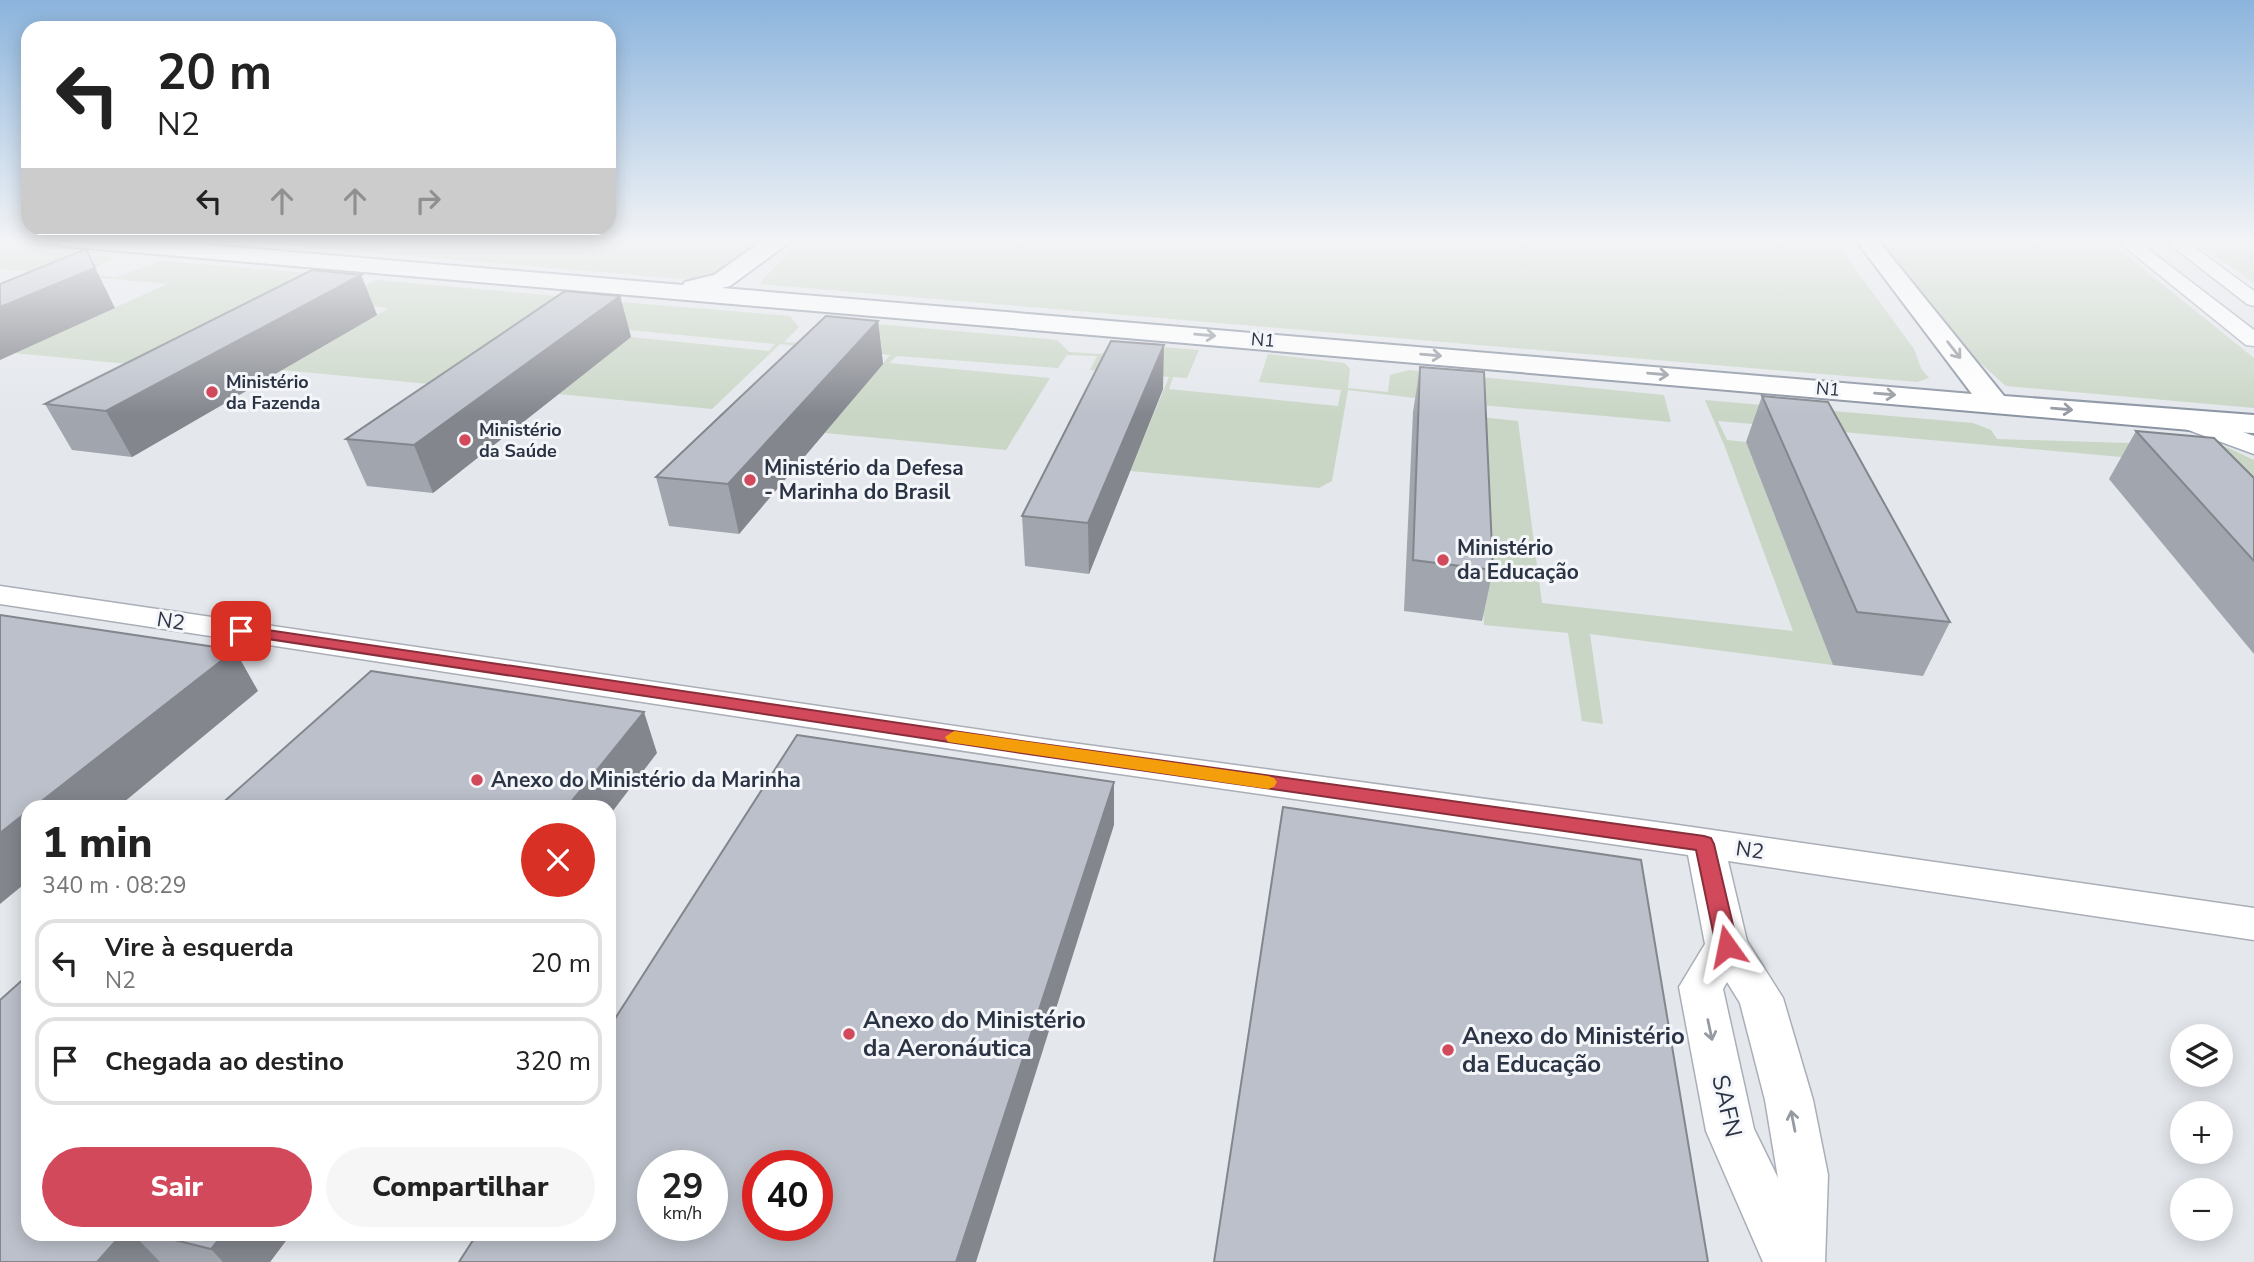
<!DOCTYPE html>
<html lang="pt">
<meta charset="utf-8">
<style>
:root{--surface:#fff;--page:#f6f6f6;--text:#222;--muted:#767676;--line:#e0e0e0;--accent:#d1495b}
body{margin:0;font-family:"Nunito Sans",sans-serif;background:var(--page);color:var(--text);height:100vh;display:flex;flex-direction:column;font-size:26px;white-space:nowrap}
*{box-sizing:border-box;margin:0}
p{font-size:23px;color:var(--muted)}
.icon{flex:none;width:38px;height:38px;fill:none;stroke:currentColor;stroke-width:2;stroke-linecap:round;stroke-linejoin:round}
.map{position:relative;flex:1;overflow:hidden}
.details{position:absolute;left:21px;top:800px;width:595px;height:441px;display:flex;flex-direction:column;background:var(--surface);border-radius:21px;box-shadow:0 4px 18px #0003}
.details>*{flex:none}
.guide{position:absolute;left:21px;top:21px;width:595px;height:214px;border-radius:21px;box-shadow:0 4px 18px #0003;background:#fff;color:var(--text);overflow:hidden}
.fabs{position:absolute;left:2170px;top:1024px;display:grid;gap:14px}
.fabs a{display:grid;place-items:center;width:63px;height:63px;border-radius:50%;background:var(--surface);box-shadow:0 4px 18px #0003;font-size:35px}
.speed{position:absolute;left:637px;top:1150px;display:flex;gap:14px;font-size:35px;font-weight:700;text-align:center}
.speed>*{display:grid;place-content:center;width:91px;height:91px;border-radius:50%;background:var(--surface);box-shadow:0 4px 18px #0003;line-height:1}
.speed small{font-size:18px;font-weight:400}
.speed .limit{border:10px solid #d22;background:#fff;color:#111}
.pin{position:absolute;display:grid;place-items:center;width:60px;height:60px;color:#fff;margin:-30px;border-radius:14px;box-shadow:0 4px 10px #0006}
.me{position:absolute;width:77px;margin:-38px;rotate:348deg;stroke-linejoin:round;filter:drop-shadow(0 0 5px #0008)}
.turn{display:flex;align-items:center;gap:24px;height:147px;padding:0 21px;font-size:32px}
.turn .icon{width:91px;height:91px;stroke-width:2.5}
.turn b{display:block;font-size:49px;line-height:60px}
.lanes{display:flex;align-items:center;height:66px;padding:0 21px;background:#0003;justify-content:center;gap:35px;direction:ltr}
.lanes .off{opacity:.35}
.round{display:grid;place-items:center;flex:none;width:74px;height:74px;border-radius:37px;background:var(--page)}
.summary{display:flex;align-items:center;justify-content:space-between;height:119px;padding:0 21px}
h1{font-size:42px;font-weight:800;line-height:52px}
.cta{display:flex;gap:14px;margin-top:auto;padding:14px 21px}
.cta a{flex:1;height:80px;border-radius:42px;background:var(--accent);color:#fff;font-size:28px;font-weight:800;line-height:80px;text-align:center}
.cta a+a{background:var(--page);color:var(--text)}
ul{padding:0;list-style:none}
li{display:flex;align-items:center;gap:21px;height:88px;margin:0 14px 10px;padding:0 7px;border:4px solid var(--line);border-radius:21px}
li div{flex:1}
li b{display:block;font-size:26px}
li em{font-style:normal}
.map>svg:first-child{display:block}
</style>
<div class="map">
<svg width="2254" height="1262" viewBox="0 0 2254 1262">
<rect width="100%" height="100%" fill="#e4e7ec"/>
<!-- green -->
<g fill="#c9d6c5">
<polygon points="208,239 771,239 705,281"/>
<polygon points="806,239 1833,239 1914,349 1921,368 1929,378 1917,382 759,284 785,256"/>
<polygon points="1876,239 2106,239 2254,358 2254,408 2006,386 1969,353"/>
<polygon points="2191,239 2254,239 2254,283"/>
<polygon points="0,248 116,257 83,274 116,277 162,261 331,275 328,300 377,280 557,296 554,308 609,301 790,316 799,327 784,342 813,344 854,322 1057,340 1069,352 1100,354 1125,344 1199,350 1187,378 1173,377 1169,389 1338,406 1341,390 1259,382 1268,354 1345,363 1350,369 1348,388 1388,392 1390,375 1409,370 1664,395 1671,422 1481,405 1481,417 1518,421 1542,603 1793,631 1725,447 1705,400 1973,423 1991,430 1997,439 2224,446 2254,460 2254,479 2200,464 1718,421 1727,440 1746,442 1833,665 1590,634 1603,724 1582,721 1568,633 1484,625 1474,405 1348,390 1332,481 1319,488 1130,471 1169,377 1090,370 1097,356 1067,355 1058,368 897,356 889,363 1050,378 1006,450 825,433 890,355 780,344 712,409 558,394 631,337 769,351 775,344 536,321 440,385 282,370 389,308 300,300 189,370 15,353 167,284 0,269"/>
</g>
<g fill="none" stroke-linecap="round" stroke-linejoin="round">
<defs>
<g id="secondary">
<polygon points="2115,239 2135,239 2254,330 2254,346 2246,345"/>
<polygon points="2163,239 2183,239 2254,291 2254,306 2247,304"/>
<path d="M0,586L1050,740L1671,824L2254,908V940L1728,861L1747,941L1783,998L1813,1100L1828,1175L1825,1262H1763L1706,1131L1679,987L1705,944L1688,855L1050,764L0,604ZM1727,982L1740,1003L1765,1100L1778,1178L1754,1129L1723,989Z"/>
</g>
<polygon id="primary" points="2190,413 2254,436 2254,454 2180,427 2176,421 2180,415"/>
<polygon id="highway" points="52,239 136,239 683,285 685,282 714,275 765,239 790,239 787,244 730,286 722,288 1972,394 1855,239 1877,239 2004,396 2254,415 2254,433 2190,430 63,246 55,244"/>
</defs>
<!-- secondary casing -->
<use href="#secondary" stroke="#a9aeb7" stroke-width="3"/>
<!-- primary casing -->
<use href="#primary" stroke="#a3abb8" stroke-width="3"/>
<!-- highway casing -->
<use href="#highway" stroke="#8b94a3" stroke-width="4"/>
<!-- secondary -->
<use href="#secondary" fill="#fff" fill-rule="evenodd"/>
<!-- primary -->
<use href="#primary" fill="#fff" fill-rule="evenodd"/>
<!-- highway -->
<use href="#highway" fill="#fff" fill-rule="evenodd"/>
</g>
<!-- wall -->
<g fill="#a1a5ae">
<polygon points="361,275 377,315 132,457 72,450 45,404"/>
<polygon points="620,296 631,337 433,493 367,486 346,439"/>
<polygon points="878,321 883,364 739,534 669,526 656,477"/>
<polygon points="1420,367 1493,570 1482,621 1404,611 1413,412"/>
<polygon points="1163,389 1089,574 1025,566 1022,516"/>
<polygon points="1762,396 1950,622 1923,676 1833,665 1746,442"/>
<polygon points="2136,431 2254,478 2254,654 2109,479"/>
<polygon points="28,1234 291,1234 270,1262 0,1262"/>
</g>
<!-- shaded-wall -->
<g fill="#83868d">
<polygon points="86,249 115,308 0,360 0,307"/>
<polygon points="361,275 377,315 132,457 106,411"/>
<polygon points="620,296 631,337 433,493 414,445"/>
<polygon points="878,321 883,364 739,534 728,484"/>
<polygon points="1164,345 1163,389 1089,574 1088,523"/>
<polygon points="235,650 258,691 118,807 34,807"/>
<polygon points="644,712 657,753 609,816 609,807 567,807"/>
<polygon points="1114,782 1114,825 976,1262 956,1262"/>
<polygon points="28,811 28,881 0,904 0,833"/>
<polygon points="122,1234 133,1234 160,1262 97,1262"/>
<polygon points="223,1234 291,1234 270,1262 223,1262 211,1249"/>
</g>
<!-- building -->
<g fill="#bbc0ca" stroke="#83868d" stroke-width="2" fill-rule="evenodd">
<polygon points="86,249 95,268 0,307 0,284"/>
<polygon points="312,270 361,275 106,411 45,404"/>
<polygon points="565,291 620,296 414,445 346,439"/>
<polygon points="826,316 878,321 728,484 656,477"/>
<polygon points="1111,341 1164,345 1088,523 1022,516"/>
<polygon points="1420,367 1484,372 1493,570 1413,560"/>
<polygon points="1762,396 1828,402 1950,622 1857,612"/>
<polygon points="2136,431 2214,438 2254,478 2254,561"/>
<polygon points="0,615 235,650 34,807 28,807 28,811 0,833"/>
<polygon points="371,671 644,712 567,807 218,807"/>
<path d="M797,735L1114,782L956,1262H459L477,1234H609V1028ZM653,1166H712V1225H653ZM758,1166H817V1225H758Z"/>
<polygon points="1283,807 1641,860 1708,1262 1214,1262"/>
<polygon points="28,975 28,1234 122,1234 97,1262 0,1262 0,1000"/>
<polygon points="151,1234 223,1234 211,1249"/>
</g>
<!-- one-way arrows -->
<defs><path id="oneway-shaft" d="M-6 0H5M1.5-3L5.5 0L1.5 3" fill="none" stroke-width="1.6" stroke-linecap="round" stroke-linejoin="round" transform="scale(1.75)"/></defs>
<g stroke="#959aa2">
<use href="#oneway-shaft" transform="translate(1205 335) rotate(5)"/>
<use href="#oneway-shaft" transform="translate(1954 350) rotate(52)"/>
<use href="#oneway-shaft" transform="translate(1431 355) rotate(5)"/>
<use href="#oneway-shaft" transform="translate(1658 374) rotate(5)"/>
<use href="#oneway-shaft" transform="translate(1885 394) rotate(5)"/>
<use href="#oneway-shaft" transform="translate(2062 409) rotate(5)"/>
<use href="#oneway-shaft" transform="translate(1710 1030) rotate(78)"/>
<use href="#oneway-shaft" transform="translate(1793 1121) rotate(-101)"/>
</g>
<!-- sky -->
<linearGradient id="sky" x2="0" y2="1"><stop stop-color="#8bb4dd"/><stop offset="0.58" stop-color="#f3f4f6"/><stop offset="1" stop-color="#f3f4f6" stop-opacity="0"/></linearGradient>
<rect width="2254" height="415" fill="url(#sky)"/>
<!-- route -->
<polygon fill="#d1495b" stroke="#882f3b" stroke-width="2" points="241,626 1028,742 1704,836 1711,838 1714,844 1738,946 1734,952 1727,955 1719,952 1716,946 1696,850 1028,754 235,634 233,631 235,628"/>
<!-- slow -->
<polygon fill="#f59e0b" points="954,731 1268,776 1274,778 1277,782 1274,787 1268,789 948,742 945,737"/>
<!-- markers -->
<g fill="#d1495b" stroke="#f4f6f9" stroke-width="2.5">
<circle cx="212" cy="392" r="7"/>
<circle cx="465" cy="440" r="7"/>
<circle cx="750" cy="480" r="7"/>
<circle cx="1443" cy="560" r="7"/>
<circle cx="477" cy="780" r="7"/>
<circle cx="849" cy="1034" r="7"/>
<circle cx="1448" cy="1050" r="7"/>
</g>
<g text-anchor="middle" stroke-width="6" stroke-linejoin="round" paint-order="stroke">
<!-- far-street labels -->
<g font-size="18" fill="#2b3445" stroke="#f4f6f9">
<text transform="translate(1263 340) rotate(5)" y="6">N1</text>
<text transform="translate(1828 389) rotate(5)" y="6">N1</text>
</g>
<!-- far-poi labels -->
<g font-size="18" font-weight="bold" fill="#2b3445" stroke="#f4f6f9" text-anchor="start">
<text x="226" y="388">Ministério<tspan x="226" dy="21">da Fazenda</tspan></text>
<text x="479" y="436">Ministério<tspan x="479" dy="21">da Saúde</tspan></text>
</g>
<!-- poi labels -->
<g font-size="21" font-weight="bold" fill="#2b3445" stroke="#f4f6f9" text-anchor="start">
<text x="764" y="475">Ministério da Defesa<tspan x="764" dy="24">- Marinha do Brasil</tspan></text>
<text x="1457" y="555">Ministério<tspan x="1457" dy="24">da Educação</tspan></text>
<text x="491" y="787">Anexo do Ministério da Marinha</text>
</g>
<!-- street labels -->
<g font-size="21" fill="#2b3445" stroke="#f4f6f9">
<text transform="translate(171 621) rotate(9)" y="7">N2</text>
<text transform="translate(1750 850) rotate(8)" y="7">N2</text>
</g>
<!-- near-poi labels -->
<g font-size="24" font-weight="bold" fill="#2b3445" stroke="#f4f6f9" text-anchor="start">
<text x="863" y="1028">Anexo do Ministério<tspan x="863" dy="28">da Aeronáutica</tspan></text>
<text x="1462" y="1044">Anexo do Ministério<tspan x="1462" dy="28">da Educação</tspan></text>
</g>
<!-- near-street labels -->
<g font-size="24" fill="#2b3445" stroke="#f4f6f9">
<text transform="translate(1727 1106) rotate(77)" y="8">SAFN</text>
</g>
</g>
</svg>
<div class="fabs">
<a><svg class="icon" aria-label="layers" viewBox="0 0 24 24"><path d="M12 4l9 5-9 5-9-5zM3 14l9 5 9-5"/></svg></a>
<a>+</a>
<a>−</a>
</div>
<div class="speed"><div>29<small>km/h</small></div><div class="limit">40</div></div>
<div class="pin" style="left:241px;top:631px;background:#d93025"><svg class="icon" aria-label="arrive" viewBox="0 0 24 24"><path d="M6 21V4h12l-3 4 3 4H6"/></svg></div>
<svg class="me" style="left:1727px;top:946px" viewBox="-20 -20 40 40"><path d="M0-17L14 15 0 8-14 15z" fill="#d1495b" stroke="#fff" stroke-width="4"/></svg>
<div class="guide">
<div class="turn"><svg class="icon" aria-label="left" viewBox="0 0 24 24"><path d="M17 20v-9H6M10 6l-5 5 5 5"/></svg><div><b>20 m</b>N2</div></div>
<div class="lanes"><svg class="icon" aria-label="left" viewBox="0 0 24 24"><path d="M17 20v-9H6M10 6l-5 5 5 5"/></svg><svg class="icon off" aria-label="ahead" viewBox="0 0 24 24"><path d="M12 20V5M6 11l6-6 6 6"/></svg><svg class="icon off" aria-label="ahead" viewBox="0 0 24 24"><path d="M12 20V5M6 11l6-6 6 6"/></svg><svg class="icon off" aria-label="right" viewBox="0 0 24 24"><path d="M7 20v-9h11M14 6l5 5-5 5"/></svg></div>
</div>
<section class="details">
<div class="summary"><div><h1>1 min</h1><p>340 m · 08:29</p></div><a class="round" style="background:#d93025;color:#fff"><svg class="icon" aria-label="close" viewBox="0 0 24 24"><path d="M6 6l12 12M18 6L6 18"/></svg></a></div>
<ul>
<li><svg class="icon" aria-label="left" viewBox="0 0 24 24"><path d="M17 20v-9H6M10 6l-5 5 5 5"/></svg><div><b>Vire à esquerda</b><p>N2</p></div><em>20 m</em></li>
<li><svg class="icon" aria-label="arrive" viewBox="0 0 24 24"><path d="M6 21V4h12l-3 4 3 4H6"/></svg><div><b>Chegada ao destino</b></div><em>320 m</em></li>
</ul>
<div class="cta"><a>Sair</a><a>Compartilhar</a></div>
</section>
</div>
